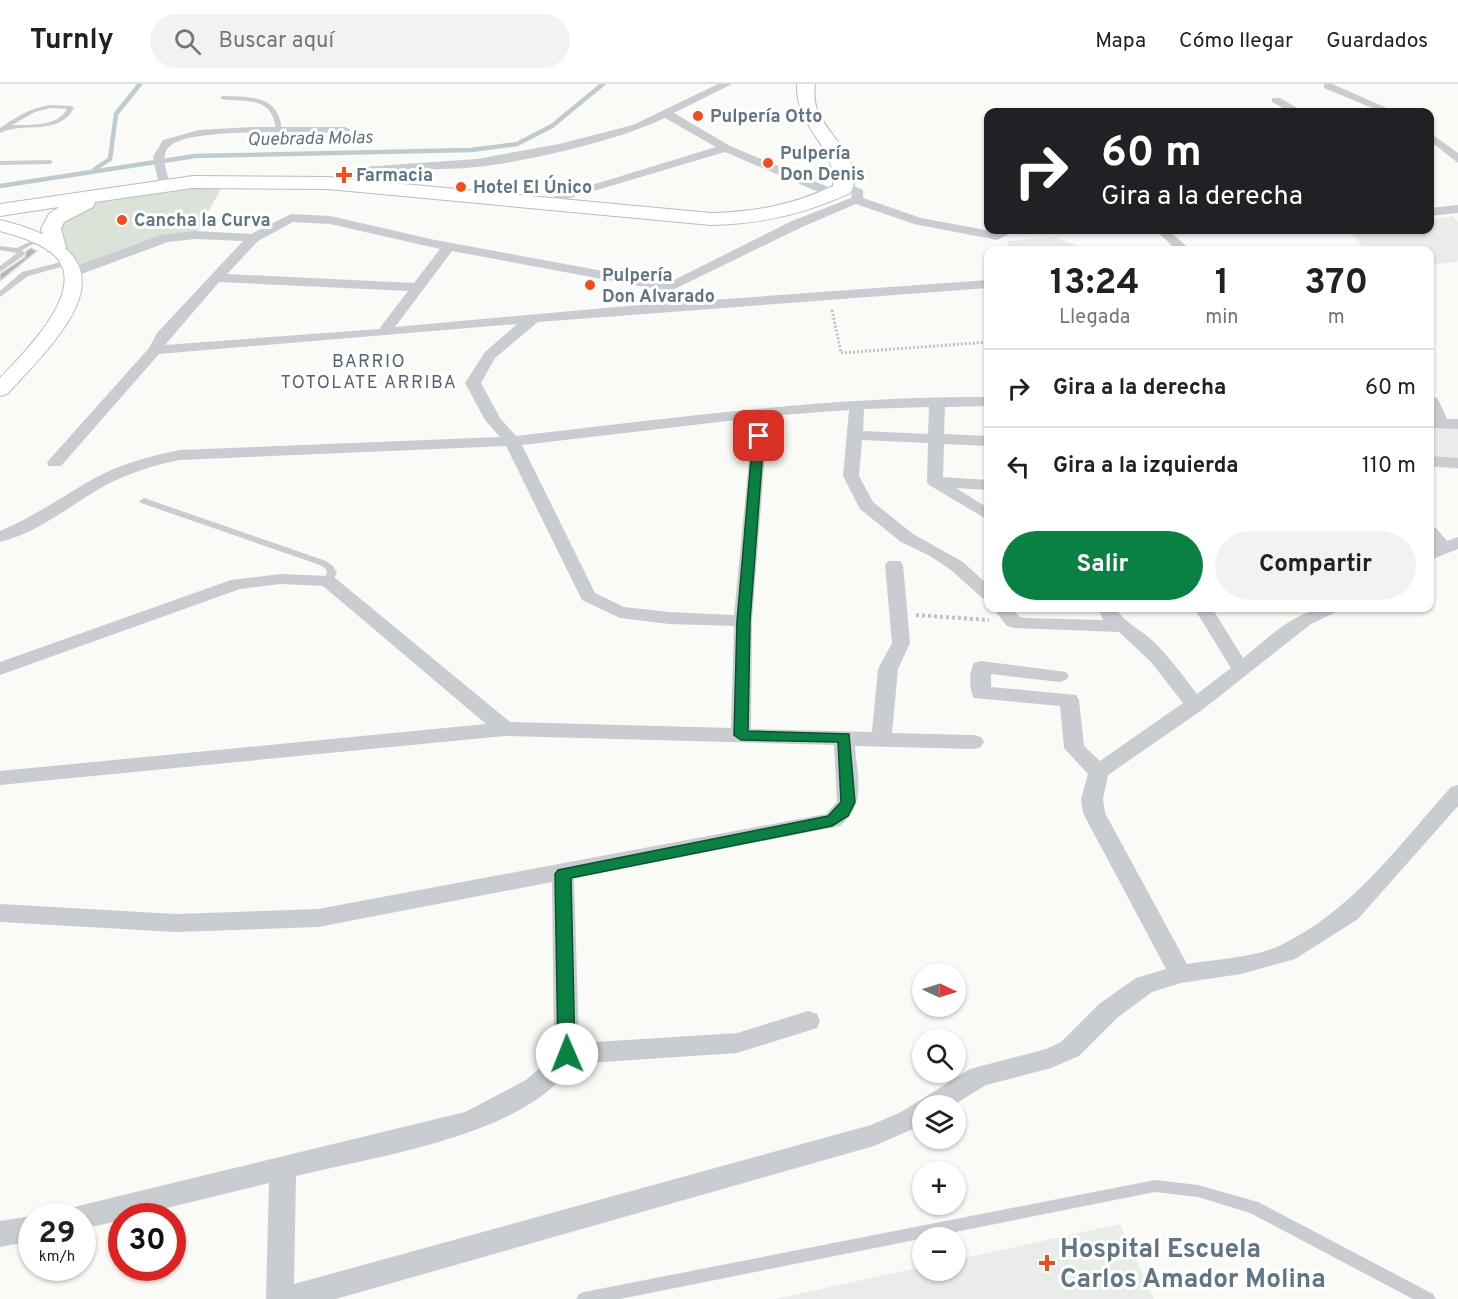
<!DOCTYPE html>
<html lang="es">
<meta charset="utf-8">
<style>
:root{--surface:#fff;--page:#f2f2f2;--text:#202124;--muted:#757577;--line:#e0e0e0;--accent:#0b8043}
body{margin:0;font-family:Overpass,sans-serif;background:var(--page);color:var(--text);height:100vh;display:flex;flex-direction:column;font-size:22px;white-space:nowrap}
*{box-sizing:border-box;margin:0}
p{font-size:20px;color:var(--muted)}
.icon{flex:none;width:33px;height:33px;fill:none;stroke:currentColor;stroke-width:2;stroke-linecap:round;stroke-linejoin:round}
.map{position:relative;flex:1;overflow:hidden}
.details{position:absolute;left:984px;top:162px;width:450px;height:366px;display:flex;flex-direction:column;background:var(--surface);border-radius:12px;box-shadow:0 2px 4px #0004}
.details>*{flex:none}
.guide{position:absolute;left:984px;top:24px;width:450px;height:126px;border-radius:12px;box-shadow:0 2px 4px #0004;background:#202124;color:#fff;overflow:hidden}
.needle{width:39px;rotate:94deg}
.tools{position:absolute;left:912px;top:879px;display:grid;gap:12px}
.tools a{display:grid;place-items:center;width:54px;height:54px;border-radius:50%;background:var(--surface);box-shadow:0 2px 4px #0004;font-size:30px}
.speed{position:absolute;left:18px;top:1119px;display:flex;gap:12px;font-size:30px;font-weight:700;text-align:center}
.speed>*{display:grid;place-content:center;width:78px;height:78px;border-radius:50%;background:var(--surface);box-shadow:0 2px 4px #0004;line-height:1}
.speed small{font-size:15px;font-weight:400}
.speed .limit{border:9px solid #d22;background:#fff;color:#111}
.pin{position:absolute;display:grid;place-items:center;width:51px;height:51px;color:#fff;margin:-26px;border-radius:12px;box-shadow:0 3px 9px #0006}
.me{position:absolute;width:66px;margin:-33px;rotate:359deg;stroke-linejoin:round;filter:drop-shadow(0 0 4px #0008)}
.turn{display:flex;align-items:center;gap:21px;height:126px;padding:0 18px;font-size:27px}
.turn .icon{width:78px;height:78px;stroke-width:2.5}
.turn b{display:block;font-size:42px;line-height:51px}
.eta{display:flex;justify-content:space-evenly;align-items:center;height:102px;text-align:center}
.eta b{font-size:36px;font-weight:700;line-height:42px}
.action{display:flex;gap:12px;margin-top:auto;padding:12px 18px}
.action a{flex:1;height:69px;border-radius:36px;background:var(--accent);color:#fff;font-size:24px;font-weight:700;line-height:69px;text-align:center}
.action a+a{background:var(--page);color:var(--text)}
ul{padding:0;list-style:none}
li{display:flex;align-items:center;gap:18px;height:78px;padding:0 18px;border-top:2px solid var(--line)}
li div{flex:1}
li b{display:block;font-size:22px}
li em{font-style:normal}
header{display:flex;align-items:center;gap:36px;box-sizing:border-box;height:84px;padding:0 30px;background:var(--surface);border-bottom:2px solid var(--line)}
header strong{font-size:28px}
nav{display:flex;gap:33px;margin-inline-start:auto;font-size:21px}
.search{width:420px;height:54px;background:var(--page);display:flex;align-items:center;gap:15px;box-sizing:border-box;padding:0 21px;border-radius:33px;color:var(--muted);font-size:22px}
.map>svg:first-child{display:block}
</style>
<header>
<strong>Turnly</strong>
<div class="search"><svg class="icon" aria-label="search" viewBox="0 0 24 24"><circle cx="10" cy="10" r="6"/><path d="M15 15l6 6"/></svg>Buscar aquí</div>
<nav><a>Mapa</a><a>Cómo llegar</a><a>Guardados</a></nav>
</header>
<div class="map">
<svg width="1458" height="1215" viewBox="0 0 1458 1215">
<rect width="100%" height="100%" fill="#fafaf7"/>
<!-- built -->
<g fill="#eaecea">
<polygon points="1453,132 1458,138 1458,177 1434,181 1430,182 1430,166 1366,166 1349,146 1430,146 1430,135"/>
<polygon points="1053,153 1079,162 1080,166 1009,166 1007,157"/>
<polygon points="1430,342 1458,343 1458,385 1430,383"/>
<polygon points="1120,1140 1154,1215 775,1215 922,1183 922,1186 956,1186 956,1176"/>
</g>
<!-- green -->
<polygon fill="#dbe2d8" points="226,96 195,151 166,154 71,189 51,140 108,108"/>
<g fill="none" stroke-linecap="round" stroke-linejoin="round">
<!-- stream -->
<g stroke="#becbcf" stroke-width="4.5">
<polyline points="95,85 110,75 116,30 140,0"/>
<polyline points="0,102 195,72 471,66 517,60 552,42 603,0"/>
</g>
</g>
<!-- building -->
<polygon fill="#adb7bd" stroke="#dcdcd9" stroke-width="1.5" points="31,164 37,167 0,197 0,190 25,173 26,167"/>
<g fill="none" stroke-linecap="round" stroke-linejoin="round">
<defs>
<path id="secondary" d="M0,136C139,170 73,241 7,310L0,312V294C22,271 85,210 58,175C46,160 18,152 0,147Z"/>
<path id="primary" d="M797,0H815C814,10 814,19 818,28C828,51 868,83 850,109C805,130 761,140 711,141L328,105L193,104L95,118L93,123L64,138L61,145L66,163L62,167H48L41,145L49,130L59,123L0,132V120L193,92L328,93L711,129C755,128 793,121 833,102C837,61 795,45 797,0Z"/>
</defs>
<!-- secondary casing -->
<use href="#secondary" stroke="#b8bfc4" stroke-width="2"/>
<!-- primary casing -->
<use href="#primary" stroke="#b7bdc1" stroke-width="2"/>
<!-- path-far1 -->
<polyline stroke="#c0c3c5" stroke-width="3" stroke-dasharray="2 2" stroke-linecap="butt" points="832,226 841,269 988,258"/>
<!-- path -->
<polyline stroke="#c0c3c5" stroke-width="4" stroke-dasharray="3 3" stroke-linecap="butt" points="916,531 989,536"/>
<!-- lane -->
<g fill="#c9cdd1" fill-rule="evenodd">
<path d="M223,12C252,13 279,11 282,47L279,49L276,47C273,11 248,19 221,15V13Z"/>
<path d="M50,21L71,22L74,24C58,53 24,37 0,49V44C16,33 30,24 50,21ZM50,24L67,25C57,43 30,41 12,41L35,28Z"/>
<polygon points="0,77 50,76 53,78 50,80 0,81"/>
<polygon points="37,154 40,156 39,157 22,166 25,169 24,171 0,188 0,182 17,169 0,166 0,162 17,164"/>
<polygon points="69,176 72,176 72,180 28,192 0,213 0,207 22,188"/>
<polygon points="144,414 326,477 333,482 337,489 331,499 325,499 323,497 327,489 326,485 320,481 141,419 139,417"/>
<polygon points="1155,1096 1198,1101 1258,1118 1433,1210 1436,1215 1413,1215 1250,1129 1198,1113 1155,1108 620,1215 576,1215 579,1210 584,1208"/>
</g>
<!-- street -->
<g fill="#c9cdd1" fill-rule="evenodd">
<path d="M718,0H732L674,29L730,62L838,107V113H830L725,68L543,122H535L533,119L716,63L665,34C616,57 531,77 476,83C440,87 403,83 367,90C354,92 341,99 328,103L322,99L362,83L477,75L559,60L633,41Z"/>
<polygon points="1324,0 1332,0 1396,28 1382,28 1324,4"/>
<polygon points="1272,14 1280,14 1304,28 1291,28 1272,18"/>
<path d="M252,43H345L351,46L345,49C313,49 191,43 170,62C159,71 167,90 171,101L165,105L159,101L153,73L163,56L199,46Z"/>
<polygon points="1430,49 1458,69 1458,79 1430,57"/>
<path d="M854,102L863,106V114L921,134L996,148L1016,146L997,156L914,140L856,120L802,143L658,213L651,209L656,205L452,167L395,243L627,222L988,196V204L538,238L495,274L481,299L500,334L516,352C673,334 831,312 988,313V322L945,323L944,350L988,352V362L944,360L943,393L988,396V406L956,404L988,424V436L929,401L927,398L928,359L862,356L859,392L873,418L913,450L963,478L988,501V515L982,514L951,486L930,472L901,458L860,425L843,392L849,326L768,332L752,537L751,645L872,648L878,585L892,559L885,481L888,477H900L903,481L910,559L898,585L892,649L974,651L981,653L984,658L981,663L974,665L855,662C857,693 867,720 840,742L574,794L579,959L737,949L808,927L817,930L820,937L817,944L737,969L573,980C526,1052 376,1072 296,1092L294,1200L871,1041L901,1028L970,985L1046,965L1061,958L1099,920L1136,894L1166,885L1083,729L1081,715L1088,690L1064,664L1060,622L974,614C969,606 969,587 974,579L981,577L1066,588L1069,592L1066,596L1059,598L991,590V603L1076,611L1079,616L1084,662L1100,677L1183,619L1151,578L1119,548L1014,544L1007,542L993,524H1011L1020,533L1026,534L1103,536L1098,524H1116C1123,538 1142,546 1154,558C1170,574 1183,592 1197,610L1231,584L1194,524H1212L1243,574C1272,551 1301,520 1339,524L1336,528L1311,540L1202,626L1108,691L1103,715L1105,729L1187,880C1217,875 1254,874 1281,861C1353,826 1399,761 1451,703L1458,701V722L1358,835L1295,875L1241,890L1181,899L1152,908L1117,934L1079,972L1051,984L986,1001L952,1022H922V1041L874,1062L336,1215H266L269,1099L134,1132H122V1136L82,1145V1132H69L72,1124L82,1121L465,1028L526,996L548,977L554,962L552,798L318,843L176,848L0,838V820L176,830L318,825L826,730L837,718L834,661L505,652L0,701V687L486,640L323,502L281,500L240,505L0,591V578L231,496L281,490L328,492L334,493L510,638L731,644L734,542L669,540L620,534L582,516L506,362L180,376C154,381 129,389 106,401C70,421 40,448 0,458V447C35,432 60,414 93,395C120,380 150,372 180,366L500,353L485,336L465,299L485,268L517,240L159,270L61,382H49L47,379L49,376L149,264L157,249L243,157L195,155L168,158L76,192H66V186L161,151L195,147L251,150L291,130L330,132L435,156L668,199L792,137L851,114L852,110L848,106ZM293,138L330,140L440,165L414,199L227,190L258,157ZM219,198L408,207L379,245L165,261ZM929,323L928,350L863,347L864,325ZM753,334L734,531L669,528L624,523L595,509L522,361Z"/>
<polygon points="1458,121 1458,129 1430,132 1430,124"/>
<polygon points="1155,146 1168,146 1191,166 1177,166"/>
<polygon points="1430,310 1438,315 1447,335 1458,335 1458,345 1430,344"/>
<polygon points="1430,372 1458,374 1458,384 1430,382"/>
<polygon points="1430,443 1436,444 1447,457 1458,453 1458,465 1430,476 1430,465 1434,463 1430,458"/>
<polygon points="32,1132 35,1132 32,1132 32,1157 0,1163 0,1137"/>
</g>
<!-- secondary -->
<use href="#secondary" fill="#fff" fill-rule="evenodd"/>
<!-- primary -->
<use href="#primary" fill="#fff" fill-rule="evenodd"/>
</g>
<!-- route -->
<polygon fill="#0b8043" stroke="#07532c" stroke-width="1.5" points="759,348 764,352 750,537 748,647 849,650 855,718 848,732 832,742 571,794 575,970 573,975 567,977 561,975 558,970 555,790 558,786 828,732 841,718 838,658 741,656 734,651 737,537 753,352"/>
<!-- markers -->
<g fill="#f54c1c" stroke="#fff" stroke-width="2">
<circle cx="698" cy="32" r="6"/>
<circle cx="768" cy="79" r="6"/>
<path d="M341 82h6v6h6v6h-6v6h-6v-6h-6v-6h6z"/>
<circle cx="461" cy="103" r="6"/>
<circle cx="122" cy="136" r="6"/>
<circle cx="590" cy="201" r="6"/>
<path d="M1044 1170h6v6h6v6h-6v6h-6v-6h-6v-6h6z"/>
</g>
<g text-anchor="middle" stroke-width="6" stroke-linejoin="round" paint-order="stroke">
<!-- far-poi labels -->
<g font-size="18" font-weight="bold" fill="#617685" stroke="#fff" text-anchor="start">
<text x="710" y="38">Pulpería Otto</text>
<text x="780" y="75">Pulpería<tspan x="780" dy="21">Don Denis</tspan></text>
<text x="356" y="97">Farmacia</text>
<text x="473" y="109">Hotel El Único</text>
<text x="134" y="142">Cancha la Curva</text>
<text x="602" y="197">Pulpería<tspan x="602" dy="21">Don Alvarado</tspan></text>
</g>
<!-- far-water labels -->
<g font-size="18" font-style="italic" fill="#5d767e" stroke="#fff">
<text transform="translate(310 54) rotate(-1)" y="6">Quebrada Molas</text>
</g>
<!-- far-neighbourhood labels -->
<g font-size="18" letter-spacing="1.5" fill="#54646f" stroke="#fff">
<text x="369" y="283">BARRIO<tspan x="369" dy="21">TOTOLATE ARRIBA</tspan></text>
</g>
<!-- near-poi labels -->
<g font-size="26" font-weight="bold" fill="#617685" stroke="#fff" text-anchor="start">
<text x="1060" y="1173">Hospital Escuela<tspan x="1060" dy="30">Carlos Amador Molina</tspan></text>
</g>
</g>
</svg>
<div class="tools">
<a><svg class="needle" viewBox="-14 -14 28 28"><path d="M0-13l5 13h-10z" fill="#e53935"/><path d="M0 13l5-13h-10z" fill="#757577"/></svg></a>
<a><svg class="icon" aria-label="search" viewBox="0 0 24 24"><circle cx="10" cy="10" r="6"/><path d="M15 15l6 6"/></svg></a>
<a><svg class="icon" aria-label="layers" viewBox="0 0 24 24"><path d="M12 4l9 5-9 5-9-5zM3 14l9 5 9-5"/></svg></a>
<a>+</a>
<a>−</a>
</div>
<div class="speed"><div>29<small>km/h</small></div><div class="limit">30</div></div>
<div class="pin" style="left:759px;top:352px;background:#d93025"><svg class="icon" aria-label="arrive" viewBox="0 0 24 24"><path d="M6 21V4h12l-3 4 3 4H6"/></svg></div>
<svg class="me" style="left:567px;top:970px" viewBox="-20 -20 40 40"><circle r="19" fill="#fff"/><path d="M0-13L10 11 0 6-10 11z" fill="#0b8043"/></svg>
<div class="guide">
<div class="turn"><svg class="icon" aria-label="right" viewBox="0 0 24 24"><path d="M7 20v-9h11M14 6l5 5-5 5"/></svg><div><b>60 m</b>Gira a la derecha</div></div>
</div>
<section class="details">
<div class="eta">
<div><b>13:24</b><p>Llegada</p></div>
<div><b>1</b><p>min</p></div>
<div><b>370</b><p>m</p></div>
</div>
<ul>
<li><svg class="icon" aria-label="right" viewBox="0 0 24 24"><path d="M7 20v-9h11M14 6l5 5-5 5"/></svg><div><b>Gira a la derecha</b></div><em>60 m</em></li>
<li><svg class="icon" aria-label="left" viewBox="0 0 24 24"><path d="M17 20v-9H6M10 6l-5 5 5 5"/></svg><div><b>Gira a la izquierda</b></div><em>110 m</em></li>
</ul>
<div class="action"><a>Salir</a><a>Compartir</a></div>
</section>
</div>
